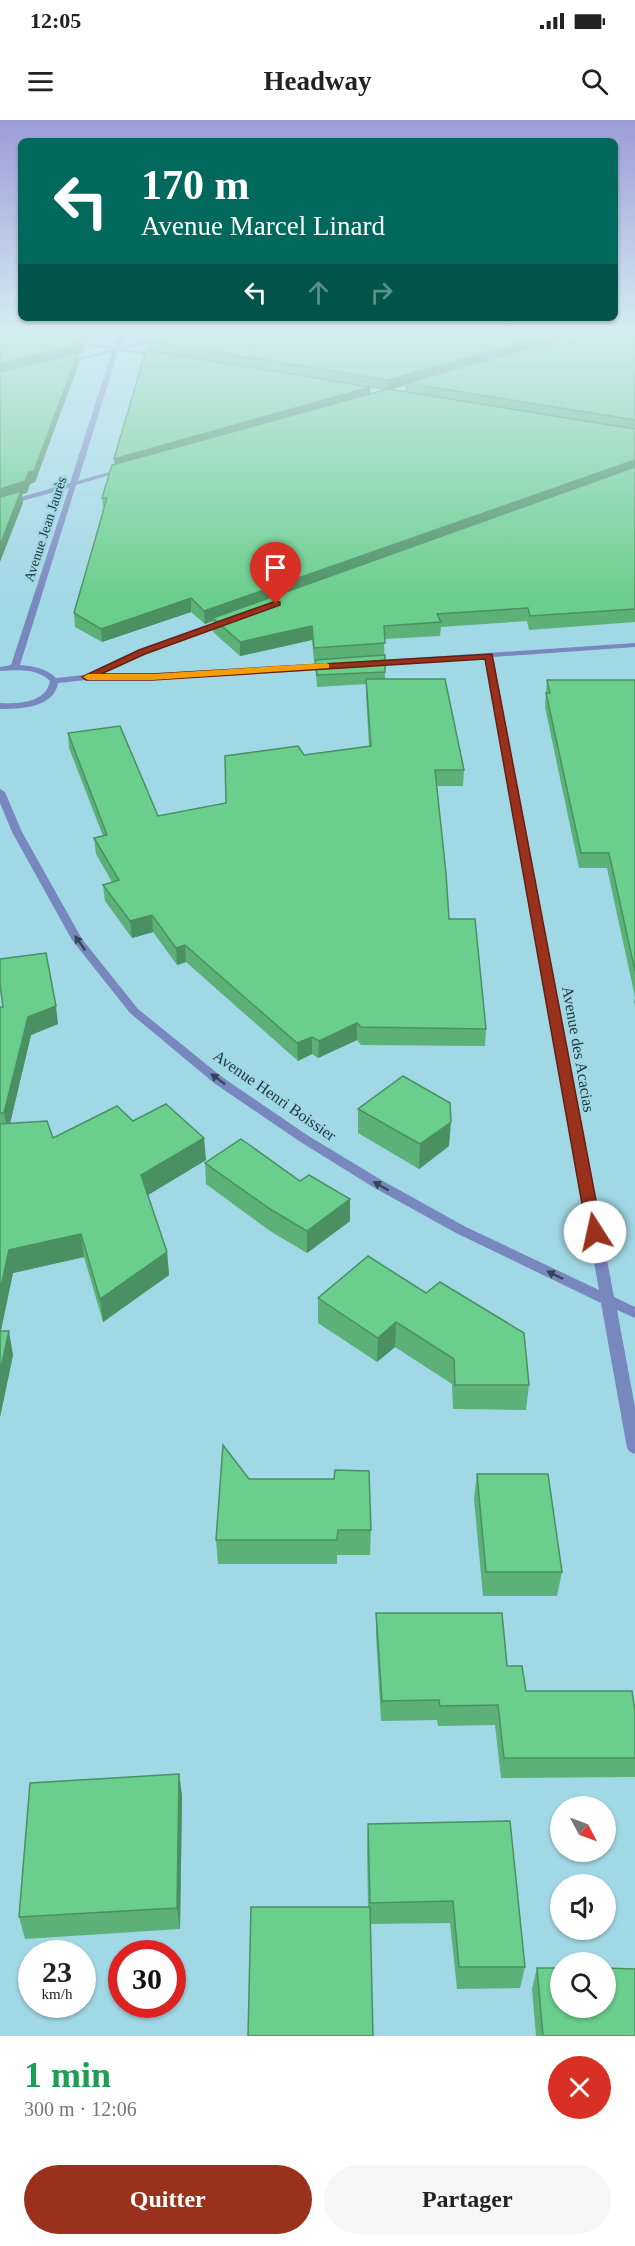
<!DOCTYPE html>
<html lang="fr">
<meta charset="utf-8">
<style>
:root{--surface:#fff;--page:#f6f6f6;--text:#222;--muted:#767676;--accent:#9a311c}
body{margin:0;font-family:Georgia,serif;background:var(--page);color:var(--text);height:100vh;display:flex;flex-direction:column;font-size:22px;white-space:nowrap}
*{box-sizing:border-box;margin:0}
p{font-size:20px;color:var(--muted)}
.icon{flex:none;width:33px;height:33px;fill:none;stroke:currentColor;stroke-width:2;stroke-linecap:round;stroke-linejoin:round}
.map{position:relative;height:1916px;overflow:hidden}
.sheet{display:flex;flex-direction:column;background:var(--surface);flex:1}
.sheet>*{flex:none}
.guide{position:absolute;left:18px;top:18px;width:600px;height:183px;border-radius:9px;box-shadow:0 2px 4px #0004;background:#00695c;color:#fff;overflow:hidden}
.needle{width:39px;rotate:131deg}
.tools{position:absolute;left:550px;top:1676px;display:grid;gap:12px}
.tools a{display:grid;place-items:center;width:66px;height:66px;border-radius:50%;background:var(--surface);box-shadow:0 2px 4px #0004;font-size:30px}
.speed{position:absolute;left:18px;top:1820px;display:flex;gap:12px;font-size:30px;font-weight:700;text-align:center}
.speed>*{display:grid;place-content:center;width:78px;height:78px;border-radius:50%;background:var(--surface);box-shadow:0 2px 4px #0004;line-height:1}
.speed small{font-size:15px;font-weight:400}
.speed .limit{border:9px solid #d22;background:#fff;color:#111}
.pin{position:absolute;display:grid;place-items:center;width:51px;height:51px;color:#fff;margin:-62px -26px;border-radius:50% 50% 50% 0;rotate:-45deg;box-shadow:0 0 6px #0007}
.pin .icon{rotate:45deg}
.me{position:absolute;width:66px;margin:-33px;rotate:350deg;stroke-linejoin:round;filter:drop-shadow(0 0 4px #0008)}
.turn{display:flex;align-items:center;gap:21px;height:126px;padding:0 24px;font-size:27px}
.turn .icon{width:78px;height:78px;stroke-width:2.5}
.turn b{display:block;font-size:42px;line-height:51px}
.lanes{display:flex;align-items:center;height:57px;padding:0 24px;background:#0003;justify-content:center;gap:30px;direction:ltr}
.lanes .off{opacity:.35}
.round{display:grid;place-items:center;flex:none;width:63px;height:63px;border-radius:32px;background:var(--page)}
.headline{display:flex;align-items:center;justify-content:space-between;height:102px;padding:0 24px}
h1{font-size:36px;font-weight:700;line-height:45px;color:#1e9e55}
.cta{display:flex;gap:12px;margin-top:auto;padding:12px 24px}
.cta a{flex:1;height:69px;border-radius:36px;background:var(--accent);color:#fff;font-size:24px;font-weight:700;line-height:69px;text-align:center}
.cta a+a{background:var(--page);color:var(--text)}
.status{display:flex;justify-content:space-between;align-items:center;height:42px;padding:0 30px;background:var(--surface);direction:ltr}
.status svg{height:16px;fill:currentColor}
header{display:flex;justify-content:space-between;align-items:center;height:78px;padding:0 24px;background:var(--surface);font-size:27px;font-weight:700}
.map>svg:first-child{display:block}
</style>
<div class="status"><b>12:05</b><svg viewBox="0 0 49 12"><path d="M0 12V9h3v3zM5 12V6h3v6zM10 12V3h3v9zM15 12V0h3v12zM26 1h20v11H26zM47 4h2v5h-2z"/></svg></div>
<header><svg class="icon" aria-label="menu" viewBox="0 0 24 24"><path d="M4 6h16M4 12h16M4 18h16"/></svg>Headway<svg class="icon" aria-label="search" viewBox="0 0 24 24"><circle cx="10" cy="10" r="6"/><path d="M15 15l6 6"/></svg></header>
<div class="map">
<svg width="635" height="1916" viewBox="0 0 635 1916">
<rect width="100%" height="100%" fill="#a1d8e5"/>
<g fill="none" stroke-linecap="round" stroke-linejoin="round">
<!-- street -->
<g fill="#7987bf" fill-rule="evenodd">
<path d="M119,211H125L120,227L189,211H198L127,229L160,234L162,237L118,231L78,361L123,348L126,350L76,365L20,545C33,546 46,548 56,558L84,555L139,530L227,499L231,501L230,503L145,534L99,554H152L332,544H335V548L152,560H86L58,563C54,588 20,589 0,589V583C18,584 46,583 50,561C37,548 17,550 0,551V547L11,545L69,368L0,387V383L70,363L112,232L65,244L63,241L110,230L65,221L68,219L114,227Z"/>
<polygon points="635,523 635,527 493,537 614,1177 635,1187 635,1198 617,1190 635,1287 635,1334 630,1332 627,1328 601,1183 456,1113 373,1067 299,1021 214,963 130,893 72,820 12,712 0,683 0,669 5,672 22,712 82,819 138,889 222,957 307,1015 383,1061 466,1107 599,1170 485,538 370,545 366,543 370,541"/>
</g>
</g>
<!-- wall -->
<g fill="#5bb178" fill-rule="evenodd">
<polygon points="0,211 91,211 87,221 84,221 85,228 82,234 78,235 79,243 35,362 30,364 27,373 22,374 23,383"/>
<path d="M152,211H635V502L529,510L527,501L441,507L440,516L384,519L385,559L464,650L463,666H436L449,799L486,909L485,926L361,925L357,920L318,938L312,934L298,941L186,842L177,845L153,812L132,818L105,781L103,765L112,762L96,734L94,718L103,716L69,628L68,613L158,696L226,683L304,635L369,626L366,574V564L317,567L315,541H314L312,520L240,536L213,512V501L205,504L191,492L102,522L75,507L74,493L103,390L102,378L115,345L149,231L148,221L152,214ZM405,265V271L392,269L401,267ZM370,268L383,270L370,274Z"/>
<polygon points="547,560 635,560 635,887 634,882 635,877 607,748 579,748 545,587"/>
<polygon points="0,887 58,904 31,915 10,1003 53,1018 133,1001 206,1040 148,1075 167,1132 169,1155 103,1202 84,1137 13,1153 1,1211 13,1235 0,1297"/>
<polygon points="358,989 449,1026 419,1049 358,1013"/>
<polygon points="205,1043 300,1061 350,1079 350,1101 307,1133 270,1111 206,1064"/>
<polygon points="368,1136 529,1265 526,1290 453,1289 452,1264 395,1227 377,1242 318,1203 318,1178"/>
<polygon points="477,1354 562,1452 557,1476 483,1476 474,1379"/>
<polygon points="249,1359 371,1410 370,1435 337,1435 337,1444 218,1444 216,1420"/>
<polygon points="376,1493 507,1546 526,1571 635,1591 635,1657 501,1658 495,1605 438,1606 437,1600 381,1601 376,1514"/>
<polygon points="179,1654 182,1676 180,1809 25,1819 19,1797"/>
<polygon points="368,1704 525,1847 520,1868 457,1869 450,1803 370,1804 368,1787 367,1727"/>
<polygon points="537,1848 635,1916 536,1916 532,1869"/>
</g>
<!-- shaded-wall -->
<g fill="#4a9062">
<polygon points="86,211 91,211 87,221"/>
<polygon points="152,211 181,211 153,218"/>
<polygon points="565,211 600,211 406,263 405,265 387,271 387,260"/>
<polygon points="84,218 85,228 82,234 78,235 79,243 35,362 30,364 27,373 22,374 23,383 0,442 0,244"/>
<polygon points="370,267 370,276 115,348 114,339"/>
<polygon points="635,340 635,351 213,498 213,501 205,504 204,491"/>
<polygon points="191,478 191,492 102,522 101,509"/>
<polygon points="312,506 312,520 240,536 240,522"/>
<polygon points="152,795 153,812 132,818 130,801"/>
<polygon points="185,825 186,842 177,845 176,828"/>
<polygon points="56,886 58,904 31,915 8,1012 4,993 28,897"/>
<polygon points="357,903 357,920 318,938 319,921"/>
<polygon points="312,917 312,934 298,941 297,923"/>
<polygon points="451,1002 449,1026 419,1049 420,1024"/>
<polygon points="204,1018 206,1040 143,1078 141,1055"/>
<polygon points="350,1079 350,1101 307,1133 307,1111"/>
<polygon points="81,1114 84,1137 13,1153 0,1214 0,1171 9,1130"/>
<polygon points="167,1132 169,1155 103,1202 100,1179"/>
<polygon points="396,1202 395,1227 377,1242 378,1218"/>
<polygon points="9,1211 13,1235 0,1297 0,1252"/>
<polygon points="179,1654 182,1676 180,1809 177,1788"/>
</g>
<!-- building -->
<g fill="#6ace8c" stroke="#4a9062" stroke-width="1.5">
<polygon points="0,211 42,211 84,218 82,224 0,244"/>
<polygon points="166,211 565,211 387,260 148,221 150,215"/>
<polygon points="590,211 635,211 635,300 406,263"/>
<polygon points="146,230 370,267 114,339"/>
<polygon points="78,233 34,351 29,352 25,361 0,369 0,252"/>
<polygon points="388,269 635,309 635,340 204,491 191,478 101,509 74,493 107,378 102,378 112,345"/>
<polygon points="635,347 635,489 530,496 528,488 437,494 441,502 384,506 385,523 314,528 312,506 240,522 213,498"/>
<polygon points="21,371 0,425 0,377"/>
<polygon points="385,535 385,552 317,555 315,540"/>
<polygon points="366,559 445,559 464,650 435,650 446,753 449,799 475,799 486,909 361,907 357,903 319,921 312,917 297,923 185,825 176,828 152,795 130,801 103,765 119,760 94,718 107,715 68,613 120,606 158,696 226,683 225,636 298,626 304,635 371,626"/>
<polygon points="547,560 635,560 635,851 609,733 581,733 546,573 550,573"/>
<polygon points="46,833 56,886 28,897 4,993 0,993 0,887 3,887 0,864 0,839"/>
<polygon points="403,956 450,983 451,1002 420,1024 358,989"/>
<polygon points="166,984 204,1018 141,1055 167,1132 100,1179 81,1114 9,1130 0,1171 0,1004 47,1001 53,1018 117,986 133,1001"/>
<polygon points="241,1019 300,1061 309,1055 350,1079 307,1111 270,1089 205,1043"/>
<polygon points="368,1136 426,1173 440,1162 524,1213 529,1265 455,1265 454,1239 396,1202 378,1218 318,1178"/>
<polygon points="0,1211 9,1211 0,1252"/>
<polygon points="223,1325 249,1359 334,1359 335,1350 369,1351 371,1410 338,1410 337,1420 216,1420"/>
<polygon points="477,1354 548,1354 562,1452 486,1452"/>
<polygon points="376,1493 502,1493 507,1546 522,1546 526,1571 632,1571 635,1591 635,1638 504,1638 498,1585 440,1586 439,1580 382,1581"/>
<polygon points="179,1654 177,1788 19,1797 30,1663"/>
<polygon points="510,1701 525,1847 459,1847 453,1781 370,1783 368,1704"/>
<polygon points="251,1787 370,1787 373,1916 248,1916"/>
<polygon points="537,1848 561,1848 561,1887 606,1887 606,1848 635,1849 635,1916 543,1916"/>
</g>
<!-- one-way arrows -->
<defs><path id="oneway-solid" d="M-6-.8H1V-3.2L6.5 0L1 3.2V.8H-6Z" transform="scale(1.5)"/></defs>
<g fill="#324756">
<use href="#oneway-solid" transform="translate(80 823) rotate(-126)"/>
<use href="#oneway-solid" transform="translate(218 959) rotate(-143)"/>
<use href="#oneway-solid" transform="translate(381 1066) rotate(-150)"/>
<use href="#oneway-solid" transform="translate(555 1155) rotate(-154)"/>
</g>
<!-- sky -->
<linearGradient id="sky" x2="0" y2="1"><stop stop-color="#9b9cd6"/><stop offset="0.44" stop-color="#d5edf3"/><stop offset="1" stop-color="#d5edf3" stop-opacity="0"/></linearGradient>
<rect width="635" height="479" fill="url(#sky)"/>
<!-- route -->
<polygon fill="#9a311c" stroke="#642012" stroke-width="1.5" points="276,481 280,482 280,485 145,534 101,554 152,554 492,534 602,1112 600,1116 589,1116 587,1112 485,539 152,560 86,560 82,557 139,530"/>
<!-- slow -->
<polygon fill="#f59e0b" points="326,543 329,544 329,548 152,560 88,560 83,557 88,554 152,554"/>
<g text-anchor="middle" stroke-width="4.5" stroke-linejoin="round" paint-order="stroke">
<!-- far-street labels -->
<g font-size="14" fill="#20373c" stroke="#a1d8e5">
<text transform="translate(45 409) rotate(-72)" y="5">Avenue Jean Jaurès</text>
</g>
<!-- street labels -->
<g font-size="16" fill="#20373c" stroke="#a1d8e5">
<text transform="translate(579 929) rotate(80)" y="6">Avenue des Acacias</text>
<text transform="translate(275 975) rotate(35)" y="6">Avenue Henri Boissier</text>
</g>
</g>
</svg>
<div class="tools">
<a><svg class="needle" viewBox="-14 -14 28 28"><path d="M0-13l5 13h-10z" fill="#e53935"/><path d="M0 13l5-13h-10z" fill="#767676"/></svg></a>
<a><svg class="icon" aria-label="sound" viewBox="0 0 24 24"><path d="M4 9h4l5-4v14l-5-4H4zM17 9q2 3 0 6"/></svg></a>
<a><svg class="icon" aria-label="search" viewBox="0 0 24 24"><circle cx="10" cy="10" r="6"/><path d="M15 15l6 6"/></svg></a>
</div>
<div class="speed"><div>23<small>km/h</small></div><div class="limit">30</div></div>
<div class="pin" style="left:276px;top:484px;background:#d93025"><svg class="icon" aria-label="arrive" viewBox="0 0 24 24"><path d="M6 21V4h12l-3 4 3 4H6"/></svg></div>
<svg class="me" style="left:595px;top:1112px" viewBox="-20 -20 40 40"><circle r="19" fill="#fff"/><path d="M0-13L10 11 0 6-10 11z" fill="#9a311c"/></svg>
<div class="guide">
<div class="turn"><svg class="icon" aria-label="left" viewBox="0 0 24 24"><path d="M17 20v-9H6M10 6l-5 5 5 5"/></svg><div><b>170 m</b>Avenue Marcel Linard</div></div>
<div class="lanes"><svg class="icon" aria-label="left" viewBox="0 0 24 24"><path d="M17 20v-9H6M10 6l-5 5 5 5"/></svg><svg class="icon off" aria-label="ahead" viewBox="0 0 24 24"><path d="M12 20V5M6 11l6-6 6 6"/></svg><svg class="icon off" aria-label="right" viewBox="0 0 24 24"><path d="M7 20v-9h11M14 6l5 5-5 5"/></svg></div>
</div>
</div>
<section class="sheet">
<div class="headline"><div><h1>1 min</h1><p>300 m · 12:06</p></div><a class="round" style="background:#d93025;color:#fff"><svg class="icon" aria-label="close" viewBox="0 0 24 24"><path d="M6 6l12 12M18 6L6 18"/></svg></a></div>
<div class="cta"><a>Quitter</a><a>Partager</a></div>
</section>
